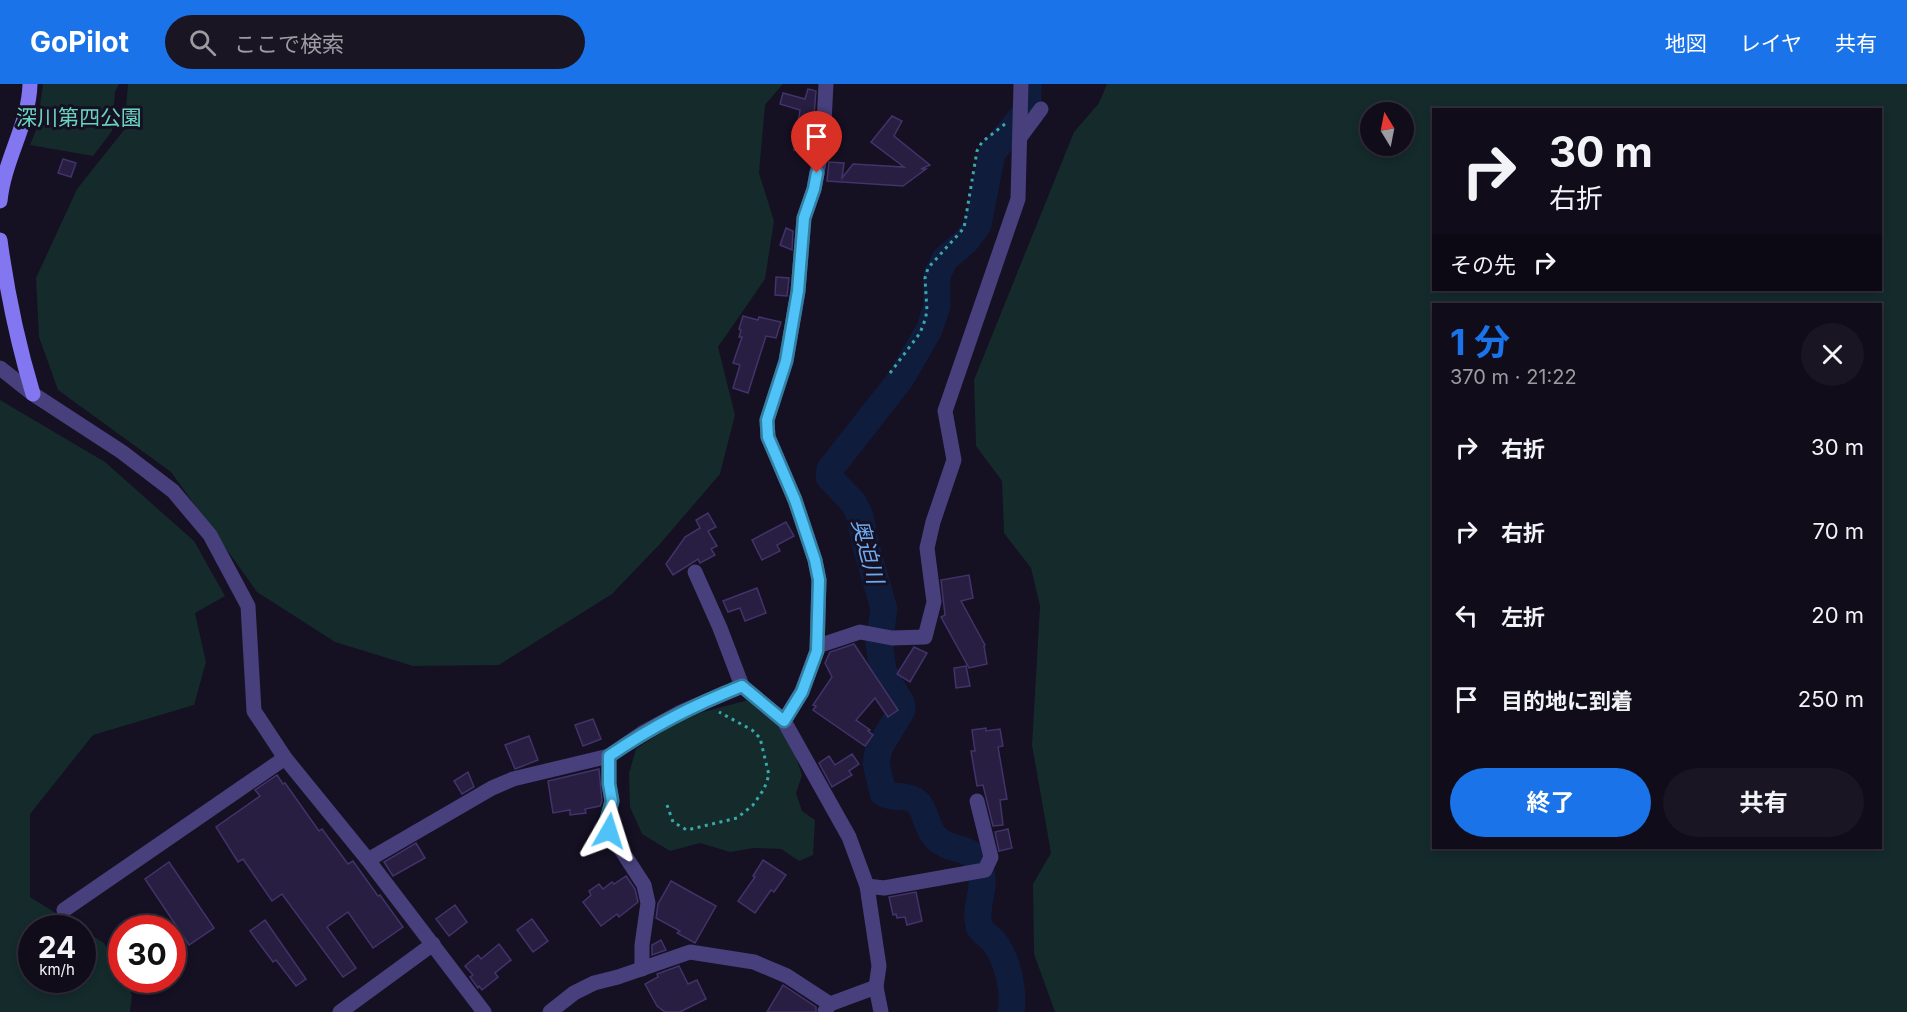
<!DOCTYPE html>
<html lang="ja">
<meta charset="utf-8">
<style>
:root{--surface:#100c1a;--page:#191523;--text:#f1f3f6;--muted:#9c9ba2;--line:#302c39;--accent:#1a73e8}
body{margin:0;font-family:Inter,"Noto Sans JP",sans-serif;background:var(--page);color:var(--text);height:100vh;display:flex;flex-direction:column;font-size:22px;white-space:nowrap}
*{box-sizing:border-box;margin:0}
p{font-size:20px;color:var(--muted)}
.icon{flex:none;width:33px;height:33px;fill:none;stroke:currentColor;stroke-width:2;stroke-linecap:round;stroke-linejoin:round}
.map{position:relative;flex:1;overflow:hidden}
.side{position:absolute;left:1432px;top:219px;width:450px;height:546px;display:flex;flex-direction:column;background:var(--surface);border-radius:0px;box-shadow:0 3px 9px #0003,0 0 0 2px var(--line)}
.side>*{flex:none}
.banner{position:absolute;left:1432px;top:24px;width:450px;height:183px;border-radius:0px;box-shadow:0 3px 9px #0003,0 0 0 2px var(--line);background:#100c1a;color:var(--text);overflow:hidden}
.needle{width:39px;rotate:350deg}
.buttons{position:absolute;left:1360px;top:18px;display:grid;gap:12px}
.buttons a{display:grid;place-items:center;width:54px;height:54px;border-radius:50%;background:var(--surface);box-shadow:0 3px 9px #0003,0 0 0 2px var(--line);font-size:30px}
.speed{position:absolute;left:18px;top:831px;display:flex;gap:12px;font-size:30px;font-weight:700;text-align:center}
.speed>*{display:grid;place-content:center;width:78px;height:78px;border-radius:50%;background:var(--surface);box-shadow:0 3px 9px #0003,0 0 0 2px var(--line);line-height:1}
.speed small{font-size:15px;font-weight:400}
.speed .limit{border:9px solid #d22;background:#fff;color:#111}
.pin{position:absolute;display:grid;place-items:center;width:51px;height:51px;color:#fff;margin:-62px -26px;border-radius:50% 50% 50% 0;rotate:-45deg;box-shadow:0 0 6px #0007}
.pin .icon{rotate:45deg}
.me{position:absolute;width:66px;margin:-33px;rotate:6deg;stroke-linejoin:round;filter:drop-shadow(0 0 4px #0008)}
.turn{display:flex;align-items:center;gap:21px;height:126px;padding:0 18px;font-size:27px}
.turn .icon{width:78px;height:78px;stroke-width:2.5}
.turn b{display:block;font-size:42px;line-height:51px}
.then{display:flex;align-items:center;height:57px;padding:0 18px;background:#0003;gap:12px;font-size:22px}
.round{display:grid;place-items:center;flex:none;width:63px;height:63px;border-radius:32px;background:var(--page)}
.overview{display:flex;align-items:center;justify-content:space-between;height:102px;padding:0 18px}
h1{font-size:36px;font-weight:700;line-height:45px;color:var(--accent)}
.button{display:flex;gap:12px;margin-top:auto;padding:12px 18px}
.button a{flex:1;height:69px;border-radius:36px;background:var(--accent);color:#fff;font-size:24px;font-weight:700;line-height:69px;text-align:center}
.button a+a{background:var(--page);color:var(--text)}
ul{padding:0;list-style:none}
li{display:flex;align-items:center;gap:18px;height:84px;padding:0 18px}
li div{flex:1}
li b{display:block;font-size:22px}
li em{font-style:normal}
header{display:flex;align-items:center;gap:36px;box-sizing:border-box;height:84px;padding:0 30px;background:var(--accent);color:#fff}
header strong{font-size:28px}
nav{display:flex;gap:33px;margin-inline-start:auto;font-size:21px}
.search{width:420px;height:54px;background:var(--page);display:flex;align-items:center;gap:15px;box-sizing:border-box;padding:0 21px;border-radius:33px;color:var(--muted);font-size:22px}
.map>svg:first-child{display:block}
</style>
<header>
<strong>GoPilot</strong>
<div class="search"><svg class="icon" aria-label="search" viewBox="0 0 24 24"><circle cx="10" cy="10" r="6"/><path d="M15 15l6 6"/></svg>ここで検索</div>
<nav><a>地図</a><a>レイヤ</a><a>共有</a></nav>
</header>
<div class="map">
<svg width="1907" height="928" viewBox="0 0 1907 928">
<rect width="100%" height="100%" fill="#151022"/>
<!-- green -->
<g fill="#142a2b" fill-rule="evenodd">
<polygon points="43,0 119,0 115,8 112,47 93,72 30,61 37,44"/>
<polygon points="128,0 783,0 765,21 759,89 774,137 765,195 718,263 735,331 720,390 659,461 612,510 499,581 413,582 335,558 257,508 171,388 58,306 39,253 36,194 77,105 124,46"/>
<path d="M1107,0H1907V928H1055L1034,870L1033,800L1051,769L1032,661L1040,522L1031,484L1004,449L1002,397L976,362L974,296L1074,48L1099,19ZM1434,26H1881V206H1434ZM1371,28H1404V62H1371ZM1881,220V764H1434V220Z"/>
<polygon points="0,316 105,378 194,457 225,512 195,529 206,578 194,621 93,651 30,730 30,813 80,844 32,844 32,896 82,896 83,846 104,859 121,891 122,896 124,896 132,911 130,928 0,928"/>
<polygon points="752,615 764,622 792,661 802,691 796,709 802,727 815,736 813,771 799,777 781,765 754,764 730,768 700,759 670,767 642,750 630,723 629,689 636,665 684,633"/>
</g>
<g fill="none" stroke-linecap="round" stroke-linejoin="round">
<!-- river -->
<path stroke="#0f1c3c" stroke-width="27" d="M1011,928C1014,907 1009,881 997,862C993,854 982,850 979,842C974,825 986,804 981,787C972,757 954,771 936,754C925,743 926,722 914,716C904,710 892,715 883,709L876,679L879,664L902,626L901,618L892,604L883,586L879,559L884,525L866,462L860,432L853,418L829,393L830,385L900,296L929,246L937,222V191L945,175L966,157L978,141L992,69L1028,25V0"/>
</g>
<!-- building -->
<g fill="#281e41" stroke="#42336a" stroke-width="1.5">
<polygon points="808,5 816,7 811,68 794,66 800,26 780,20 783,9 805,15"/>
<polygon points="892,32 902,37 894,52 930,81 921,85 926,85 903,102 827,97 829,78 844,79 842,94 853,80 904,83 871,58"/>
<polygon points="63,75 76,79 71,93 58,89"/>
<polygon points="786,144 793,147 792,166 780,161"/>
<polygon points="776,193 789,194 787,212 775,211"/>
<polygon points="743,232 758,236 759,233 781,238 776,254 766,252 748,309 733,304 740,281 733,279 742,253 739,253 741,246 739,245"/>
<polygon points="708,429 716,443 708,447 717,462 711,465 715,471 700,479 698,475 673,491 666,480 685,453 700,444 696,436"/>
<polygon points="786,438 794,452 777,461 780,467 762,476 752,456"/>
<polygon points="969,491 973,514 961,517 985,561 984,562 987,580 969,584 941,533 945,531 941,496"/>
<polygon points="757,504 766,529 745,537 740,524 728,528 723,517"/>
<polygon points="854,560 898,626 888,633 875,614 856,636 870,646 868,647 873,651 865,662 813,626 816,622 813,621 832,593 825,579 830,568"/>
<polygon points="914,563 927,569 910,598 897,590"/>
<polygon points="966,582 970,602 956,604 954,584"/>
<polygon points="593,635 601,655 583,662 575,641"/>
<polygon points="986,644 986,647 1000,645 1003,662 998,663 1007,715 1000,716 1003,741 993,742 983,701 977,702 971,667 975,667 972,646"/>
<polygon points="529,652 538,676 515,685 505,661"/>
<polygon points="852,670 859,680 849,687 852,691 832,703 819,679 829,672 835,681"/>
<polygon points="599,685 602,717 600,722 585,725 586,729 570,731 570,726 553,729 548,697"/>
<polygon points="468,688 474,703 462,710 454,697"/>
<polygon points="277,691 283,700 285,699 319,747 322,745 348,780 353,777 378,812 380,811 403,843 373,864 348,828 327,843 356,884 343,893 282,810 272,817 243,775 238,778 216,743 260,712 255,706"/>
<polygon points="1008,745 1012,764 999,767 995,748"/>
<polygon points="416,759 425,774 393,792 384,778"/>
<polygon points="763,776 786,791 774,808 771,806 755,829 738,817 755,793 753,792"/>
<polygon points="169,778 214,844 189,861 145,795"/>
<polygon points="626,792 635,805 638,818 619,833 617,830 601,842 583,818 591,811 589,807 599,800 603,805 612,798 614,800"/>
<polygon points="671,797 716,822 695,859 677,849 680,847 656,834 658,820"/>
<polygon points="916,808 922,837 907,841 905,833 897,834 896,830 893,831 889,813"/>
<polygon points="455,821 467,838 449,852 436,835"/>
<polygon points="532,835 548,857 533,868 517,846"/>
<polygon points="265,836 306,895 296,902 276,876 273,878 250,847"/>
<polygon points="661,856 666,866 652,871 652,861"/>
<polygon points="499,860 511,876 495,889 498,893 482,906 479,902 478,904 470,893 473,891 465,882 478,871 481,875"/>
<polygon points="679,882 688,900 697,896 706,915 680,928 665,928 657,922 645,900 658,893 657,890"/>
<polygon points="783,901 816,923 816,928 767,928"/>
</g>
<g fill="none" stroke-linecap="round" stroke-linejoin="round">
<!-- path -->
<g stroke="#3ba7a9" stroke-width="3" stroke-dasharray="3 4.5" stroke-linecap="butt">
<polyline points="890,289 920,249 925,236 927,227 925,194 928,184 964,144 977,67 982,58 1005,40"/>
<polyline points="667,721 673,738 687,746 737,734 753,721 764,705 769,691 760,654 752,646 719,628"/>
</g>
<!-- street -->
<g stroke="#47407c" stroke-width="15">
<polyline points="1021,52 1041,25"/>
<polyline points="0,284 33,310 122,368 173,407 210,451 248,522 254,627 285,674 368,776 484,928"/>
<polyline points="695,488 720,544 742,602"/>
<polyline points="818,562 860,548 892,554 925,553 934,518 927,464 933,438 954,376 945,327 1018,115 1021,0"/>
<polyline points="784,637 802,607 817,567 819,496 815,476 795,416 768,353 767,336 786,277 798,207 804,134 814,105 823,57 826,0"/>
<polyline points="609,672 609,700 612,717 608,732 609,747 644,801 648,819 642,861 642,885"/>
<polyline points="368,776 492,704 513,695 609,672 644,648 679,629 742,602 784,637 849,753 867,802 879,882 876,903 881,928"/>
<polyline points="867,802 884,804 985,786 991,773 977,717"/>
<polyline points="64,826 285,674"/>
<polyline points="825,927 830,920 876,903"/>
<polyline points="340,928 433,860"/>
<polyline points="550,928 574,909 594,899 618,893 690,868 754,878 787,892 830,920"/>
</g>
<!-- secondary -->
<g stroke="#8276f1" stroke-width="15">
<path d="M0,117C4,76 29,40 30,0"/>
<path d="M0,156C7,208 18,260 33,310"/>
</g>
</g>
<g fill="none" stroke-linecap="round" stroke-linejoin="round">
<defs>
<path id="route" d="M609,747L608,732L612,717L609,700V672C653,642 692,622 742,602L784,637L802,608L817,567L819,496L815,476L795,416L768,353L767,336L786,277L798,207L804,134L814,105L817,89"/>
</defs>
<!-- route casing -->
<use href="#route" stroke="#337fa1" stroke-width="15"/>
<!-- route -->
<use href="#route" stroke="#4fc3f7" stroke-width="10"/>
</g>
<g text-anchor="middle" stroke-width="6" stroke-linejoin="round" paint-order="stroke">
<!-- park labels -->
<g font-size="21" fill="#69d3c1" stroke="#151022">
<text x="79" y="41">深川第四公園</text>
</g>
<!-- water labels -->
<g font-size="22" font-style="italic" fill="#6eaaf0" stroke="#151022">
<text transform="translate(868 467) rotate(75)" y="8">奥迫川</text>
</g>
</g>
</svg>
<div class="buttons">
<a><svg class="needle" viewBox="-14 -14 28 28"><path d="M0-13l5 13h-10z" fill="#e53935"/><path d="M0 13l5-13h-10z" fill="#9c9ba2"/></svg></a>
</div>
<div class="speed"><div>24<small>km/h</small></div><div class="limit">30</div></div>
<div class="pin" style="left:817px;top:89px;background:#d93025"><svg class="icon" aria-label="arrive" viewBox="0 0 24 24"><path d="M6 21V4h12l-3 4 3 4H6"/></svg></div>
<svg class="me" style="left:609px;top:747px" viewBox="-20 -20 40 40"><path d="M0-17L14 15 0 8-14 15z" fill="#4fc3f7" stroke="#fff" stroke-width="4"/></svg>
<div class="banner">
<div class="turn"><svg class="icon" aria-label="right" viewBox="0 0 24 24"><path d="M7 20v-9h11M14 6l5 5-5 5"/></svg><div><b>30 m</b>右折</div></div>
<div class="then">その先<svg class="icon" aria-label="right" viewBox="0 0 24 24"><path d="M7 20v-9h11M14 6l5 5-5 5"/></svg></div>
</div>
<section class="side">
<div class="overview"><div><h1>1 分</h1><p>370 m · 21:22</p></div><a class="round"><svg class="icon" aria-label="close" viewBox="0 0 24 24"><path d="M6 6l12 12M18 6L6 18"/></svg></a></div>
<ul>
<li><svg class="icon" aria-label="right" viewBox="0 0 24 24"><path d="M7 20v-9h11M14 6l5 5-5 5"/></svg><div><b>右折</b></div><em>30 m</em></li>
<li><svg class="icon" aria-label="right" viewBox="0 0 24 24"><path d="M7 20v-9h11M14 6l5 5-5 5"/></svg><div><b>右折</b></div><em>70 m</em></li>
<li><svg class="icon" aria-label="left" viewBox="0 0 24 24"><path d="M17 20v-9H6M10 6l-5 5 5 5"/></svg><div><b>左折</b></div><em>20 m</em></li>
<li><svg class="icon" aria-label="arrive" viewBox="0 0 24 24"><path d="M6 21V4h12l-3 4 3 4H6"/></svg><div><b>目的地に到着</b></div><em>250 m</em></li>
</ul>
<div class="button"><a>終了</a><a>共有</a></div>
</section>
</div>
